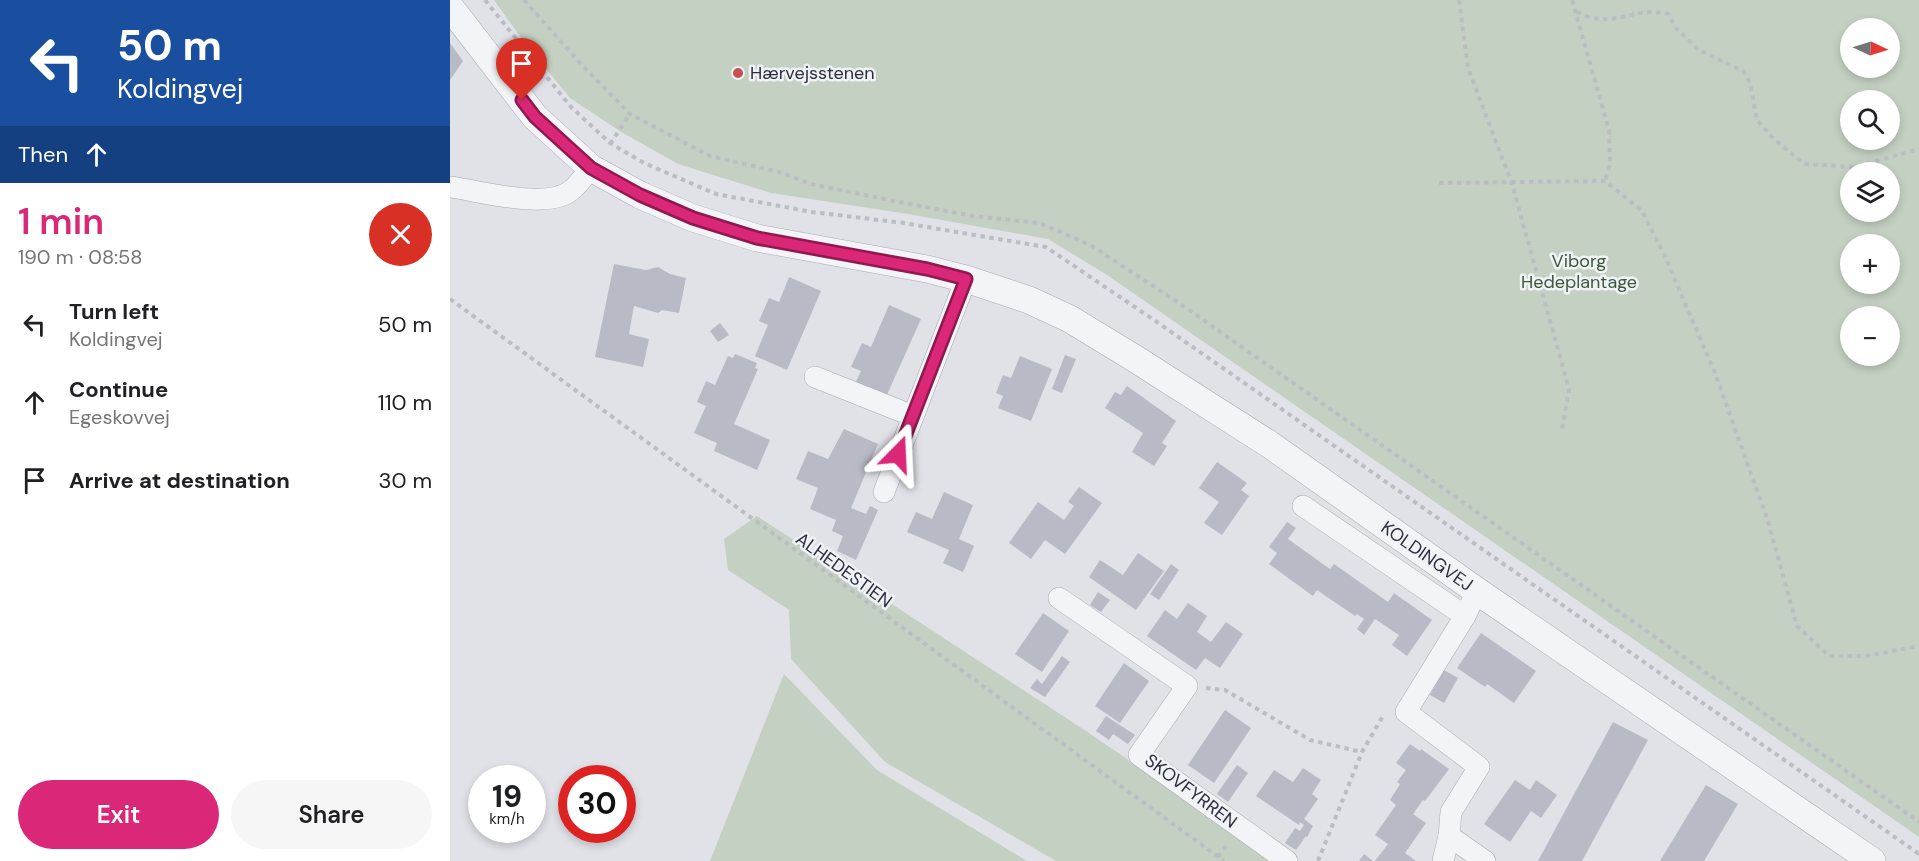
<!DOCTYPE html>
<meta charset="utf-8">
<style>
:root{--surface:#fff;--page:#f6f6f6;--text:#202124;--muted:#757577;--accent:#db2777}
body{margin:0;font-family:"DM Sans",sans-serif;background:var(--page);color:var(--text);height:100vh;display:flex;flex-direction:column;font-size:22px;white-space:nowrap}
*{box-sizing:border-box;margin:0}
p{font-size:20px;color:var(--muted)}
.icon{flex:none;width:33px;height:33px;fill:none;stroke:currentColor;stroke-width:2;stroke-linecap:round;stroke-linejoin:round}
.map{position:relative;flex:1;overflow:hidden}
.drawer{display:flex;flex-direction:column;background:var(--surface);width:450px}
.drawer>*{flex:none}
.top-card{background:#1a4fa0;color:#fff;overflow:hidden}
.needle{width:39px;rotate:94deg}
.tools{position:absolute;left:1390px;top:18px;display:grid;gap:12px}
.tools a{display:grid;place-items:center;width:60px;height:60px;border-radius:50%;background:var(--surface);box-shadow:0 3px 9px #0003;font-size:30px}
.speed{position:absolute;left:18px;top:765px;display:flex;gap:12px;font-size:30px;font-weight:700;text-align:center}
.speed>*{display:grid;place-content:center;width:78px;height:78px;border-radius:50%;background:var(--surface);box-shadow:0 3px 9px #0003;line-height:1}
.speed small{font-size:15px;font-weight:400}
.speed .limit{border:9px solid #d22;background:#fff;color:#111}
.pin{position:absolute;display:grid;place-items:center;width:51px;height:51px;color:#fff;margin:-62px -26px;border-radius:50% 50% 50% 0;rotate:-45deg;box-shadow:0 0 6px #0007}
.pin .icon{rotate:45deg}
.me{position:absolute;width:66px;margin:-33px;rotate:21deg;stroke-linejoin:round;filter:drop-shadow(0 0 4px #0008)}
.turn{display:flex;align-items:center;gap:21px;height:126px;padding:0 18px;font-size:27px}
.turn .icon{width:78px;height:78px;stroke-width:2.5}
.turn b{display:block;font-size:42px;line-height:51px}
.then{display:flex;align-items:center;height:57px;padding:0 18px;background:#0003;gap:12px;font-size:22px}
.round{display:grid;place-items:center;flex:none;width:63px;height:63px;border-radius:32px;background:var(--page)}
.head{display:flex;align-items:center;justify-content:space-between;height:102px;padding:0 18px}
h1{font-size:36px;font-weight:600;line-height:45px;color:var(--accent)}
.cta{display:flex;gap:12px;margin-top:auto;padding:12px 18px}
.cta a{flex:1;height:69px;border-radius:36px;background:var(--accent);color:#fff;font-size:24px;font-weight:600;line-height:69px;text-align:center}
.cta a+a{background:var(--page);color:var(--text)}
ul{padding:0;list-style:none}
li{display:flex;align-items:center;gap:18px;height:78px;padding:0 18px}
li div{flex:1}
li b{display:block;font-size:22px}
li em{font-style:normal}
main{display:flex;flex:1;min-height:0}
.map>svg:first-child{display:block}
</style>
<main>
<section class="drawer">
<div class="top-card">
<div class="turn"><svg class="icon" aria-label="left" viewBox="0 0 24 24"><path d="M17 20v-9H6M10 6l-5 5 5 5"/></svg><div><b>50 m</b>Koldingvej</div></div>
<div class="then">Then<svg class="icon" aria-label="ahead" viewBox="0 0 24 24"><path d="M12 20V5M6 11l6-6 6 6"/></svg></div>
</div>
<div class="head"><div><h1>1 min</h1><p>190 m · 08:58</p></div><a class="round" style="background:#d93025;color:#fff"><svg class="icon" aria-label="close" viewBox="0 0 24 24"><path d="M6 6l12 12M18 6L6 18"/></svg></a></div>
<ul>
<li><svg class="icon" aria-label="left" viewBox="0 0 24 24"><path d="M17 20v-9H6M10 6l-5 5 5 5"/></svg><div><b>Turn left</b><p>Koldingvej</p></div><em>50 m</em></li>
<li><svg class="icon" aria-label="ahead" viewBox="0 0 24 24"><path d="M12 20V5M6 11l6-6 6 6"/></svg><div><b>Continue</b><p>Egeskovvej</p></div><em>110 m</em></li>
<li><svg class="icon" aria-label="arrive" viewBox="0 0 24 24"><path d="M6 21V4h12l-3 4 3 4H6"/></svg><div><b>Arrive at destination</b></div><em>30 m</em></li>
</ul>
<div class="cta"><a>Exit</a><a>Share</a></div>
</section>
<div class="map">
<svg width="1469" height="861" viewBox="0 0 1469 861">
<rect width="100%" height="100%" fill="#e1e2e8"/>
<!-- green -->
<g fill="#c4d1c2" fill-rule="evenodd">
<path d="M44,0H1469V837L657,275L598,239L458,214L321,193L228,164L173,133L120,98L74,42ZM1401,28H1440V68H1401ZM1401,100H1440V140H1401ZM1401,172H1440V212H1401ZM1401,244H1440V284H1401ZM1401,316H1440V356H1401Z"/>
<polygon points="307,516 636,731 826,861 606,861 435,762 341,659 339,610 278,570 274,539"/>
<polygon points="334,674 427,770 577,861 260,861"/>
</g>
<!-- building -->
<g fill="#b8bbc5">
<polygon points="0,43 13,61 0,80"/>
<polygon points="164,264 196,270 208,267 220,274 236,278 229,313 212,310 208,313 184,306 179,334 199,339 193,367 145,357"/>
<polygon points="339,277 371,291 337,370 305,356 318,325 309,321 319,298 329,302"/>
<polygon points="439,305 471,319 436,397 405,384 411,371 401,367 412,343 421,347"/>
<polygon points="270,323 279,335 268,342 260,331"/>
<polygon points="285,354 307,363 305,368 308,369 284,424 320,440 307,470 264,451 267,443 244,433 256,406 247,402 256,381 265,385 278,356 283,358"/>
<polygon points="615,355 626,359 612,393 602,389"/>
<polygon points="570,356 602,369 581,421 548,408 553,396 546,393 553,375 561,378"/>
<polygon points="677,386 726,421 712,443 717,446 704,466 682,452 693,433 655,408 665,392 671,395"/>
<polygon points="394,429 428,444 401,508 416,514 420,506 428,510 406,560 387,551 393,536 382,531 386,520 360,509 368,488 346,479 358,451 378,459"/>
<polygon points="767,462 797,483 791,490 799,496 772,535 754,523 769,502 749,488"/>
<polygon points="629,487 652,503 615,554 595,540 581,559 559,543 588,502 614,520 624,506 618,502"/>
<polygon points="494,492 523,505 509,539 524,546 513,572 493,563 499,550 457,532 466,512 482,519"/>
<polygon points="837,522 846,528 838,539 880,569 884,564 938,602 944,593 982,620 957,656 942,645 949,635 925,619 914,635 907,629 914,619 907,614 905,616 867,590 863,596 819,564 827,553 819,547"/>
<polygon points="688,553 714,571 686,610 639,577 650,560 673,575"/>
<polygon points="721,564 729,570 709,600 700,594"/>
<polygon points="648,592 660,600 651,612 640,605"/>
<polygon points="738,603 757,616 747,632 761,642 776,622 793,634 770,668 755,658 746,670 697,636 715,610 727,619"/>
<polygon points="593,613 619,631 592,672 565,654"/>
<polygon points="1031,633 1086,671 1064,703 1037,684 1035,687 1007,668"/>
<polygon points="612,656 620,662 595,697 580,688 587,679 592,684"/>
<polygon points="674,663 699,681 670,723 645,706"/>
<polygon points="994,670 1008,678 994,703 980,695"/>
<polygon points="775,710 801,728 764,783 738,765"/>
<polygon points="656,716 685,735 678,744 663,734 659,740 646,731"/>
<polygon points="1163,722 1198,740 1132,861 1088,861"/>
<polygon points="960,744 970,751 971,749 999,769 975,801 973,800 963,814 976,823 955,853 966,861 925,861 938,844 925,835 946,805 940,800 950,784 947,782 956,770 946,763"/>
<polygon points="787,765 798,773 778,802 767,794"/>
<polygon points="853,768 871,780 862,794 868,799 854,819 863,826 857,837 856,836 846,850 835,843 845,828 850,831 854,825 850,822 849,825 806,796 824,770 843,782"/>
<polygon points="1065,780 1080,790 1086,780 1107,795 1091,818 1081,811 1060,842 1034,824"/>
<polygon points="1256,785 1288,804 1254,861 1210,861"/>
<polygon points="914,854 923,861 909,861"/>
</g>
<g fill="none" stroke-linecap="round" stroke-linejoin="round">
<defs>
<g id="minor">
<path d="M0,187C29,191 94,209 119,192C127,187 135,175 141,168"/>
<polyline points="365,377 463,416"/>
<polyline points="434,492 516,279"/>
<polyline points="853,506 1015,616"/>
<polyline points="609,598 737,686 689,755 837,861"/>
<polyline points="999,836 1035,861"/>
<polyline points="993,861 999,836 1001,812 1029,767 956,712 1015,616 1027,591"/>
</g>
<polyline id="tertiary" points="0,7 85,117 141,168 190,195 243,218 307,238 477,269 516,279 579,300 620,319 684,358 819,444 1027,591 1422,861"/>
</defs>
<!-- minor casing -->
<use href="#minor" stroke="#a6a8b2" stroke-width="22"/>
<!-- tertiary casing -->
<use href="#tertiary" stroke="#a6a8b2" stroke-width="28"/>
<!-- path -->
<g stroke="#bbbdc3" stroke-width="4" stroke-dasharray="4.5 4.5" stroke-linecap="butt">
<polyline points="35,0 121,107 160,143 194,163 266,194 362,212 454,223 596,247 704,320 1469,854"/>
<polyline points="74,0 131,64 180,114 260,156 329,172 361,184 444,201 523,216 590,223 642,246 732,305 1469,822"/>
<polyline points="1009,0 1018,68 1062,184 1119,389 1112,430"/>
<polyline points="1122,0 1159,130 1160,164 1155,181"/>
<path d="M1127,12C1165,31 1181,5 1218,14L1226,28L1249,50L1293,71L1300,83L1307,120L1323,138L1354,164L1405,167L1469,149"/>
<polyline points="160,144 180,114"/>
<polyline points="989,183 1155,181 1192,211 1214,254 1265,373 1317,518 1347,626 1379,656 1416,656 1469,646"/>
<polyline points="0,299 774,861"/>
<polyline points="756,688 775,690 860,740 912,752"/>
<polyline points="768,857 778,844"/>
<polyline points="868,861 912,752 934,714"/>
</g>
<!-- minor -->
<use href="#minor" stroke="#f3f4f7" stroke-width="21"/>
<!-- tertiary -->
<use href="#tertiary" stroke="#f3f4f7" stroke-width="27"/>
</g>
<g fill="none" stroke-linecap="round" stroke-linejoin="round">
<defs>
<polyline id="route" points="72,100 85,117 141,168 190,195 243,218 307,238 477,269 516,279 448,454"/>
</defs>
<!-- route casing -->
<use href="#route" stroke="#8e194d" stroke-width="15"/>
<!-- route -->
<use href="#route" stroke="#db2777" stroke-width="10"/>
</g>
<!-- markers -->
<circle fill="#c35250" stroke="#f0f2f6" stroke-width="2" cx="288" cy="73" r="6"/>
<g text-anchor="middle" stroke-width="5" stroke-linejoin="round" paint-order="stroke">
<!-- poi labels -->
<g font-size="18" fill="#2a2e3e" stroke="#f0f2f6" text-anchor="start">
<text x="300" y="79">Hærvejsstenen</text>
</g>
<!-- park labels -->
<g font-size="18" fill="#3a5939" stroke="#f0f2f6">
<text x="1129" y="267">Viborg<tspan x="1129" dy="21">Hedeplantage</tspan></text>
</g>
<!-- street labels -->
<g font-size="18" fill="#2a2e3e" stroke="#f0f2f6">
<text transform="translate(977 556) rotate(35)" y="6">KOLDINGVEJ</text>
<text transform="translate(394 570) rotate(36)" y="6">ALHEDESTIEN</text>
<text transform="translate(741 791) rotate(37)" y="6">SKOVFYRREN</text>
</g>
</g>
</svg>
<div class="tools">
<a><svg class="needle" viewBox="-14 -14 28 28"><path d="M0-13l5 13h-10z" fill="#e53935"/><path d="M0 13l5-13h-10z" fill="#757577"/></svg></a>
<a><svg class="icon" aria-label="search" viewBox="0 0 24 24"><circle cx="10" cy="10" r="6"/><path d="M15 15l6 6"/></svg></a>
<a><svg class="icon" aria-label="layers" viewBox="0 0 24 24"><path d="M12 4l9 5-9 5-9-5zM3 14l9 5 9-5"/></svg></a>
<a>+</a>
<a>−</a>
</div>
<div class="speed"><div>19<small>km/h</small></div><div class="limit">30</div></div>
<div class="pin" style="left:72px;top:100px;background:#d93025"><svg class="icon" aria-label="arrive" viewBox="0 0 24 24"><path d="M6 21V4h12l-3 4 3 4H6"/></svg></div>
<svg class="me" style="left:448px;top:454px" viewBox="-20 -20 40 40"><path d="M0-17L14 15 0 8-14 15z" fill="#db2777" stroke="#fff" stroke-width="4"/></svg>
</div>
</main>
